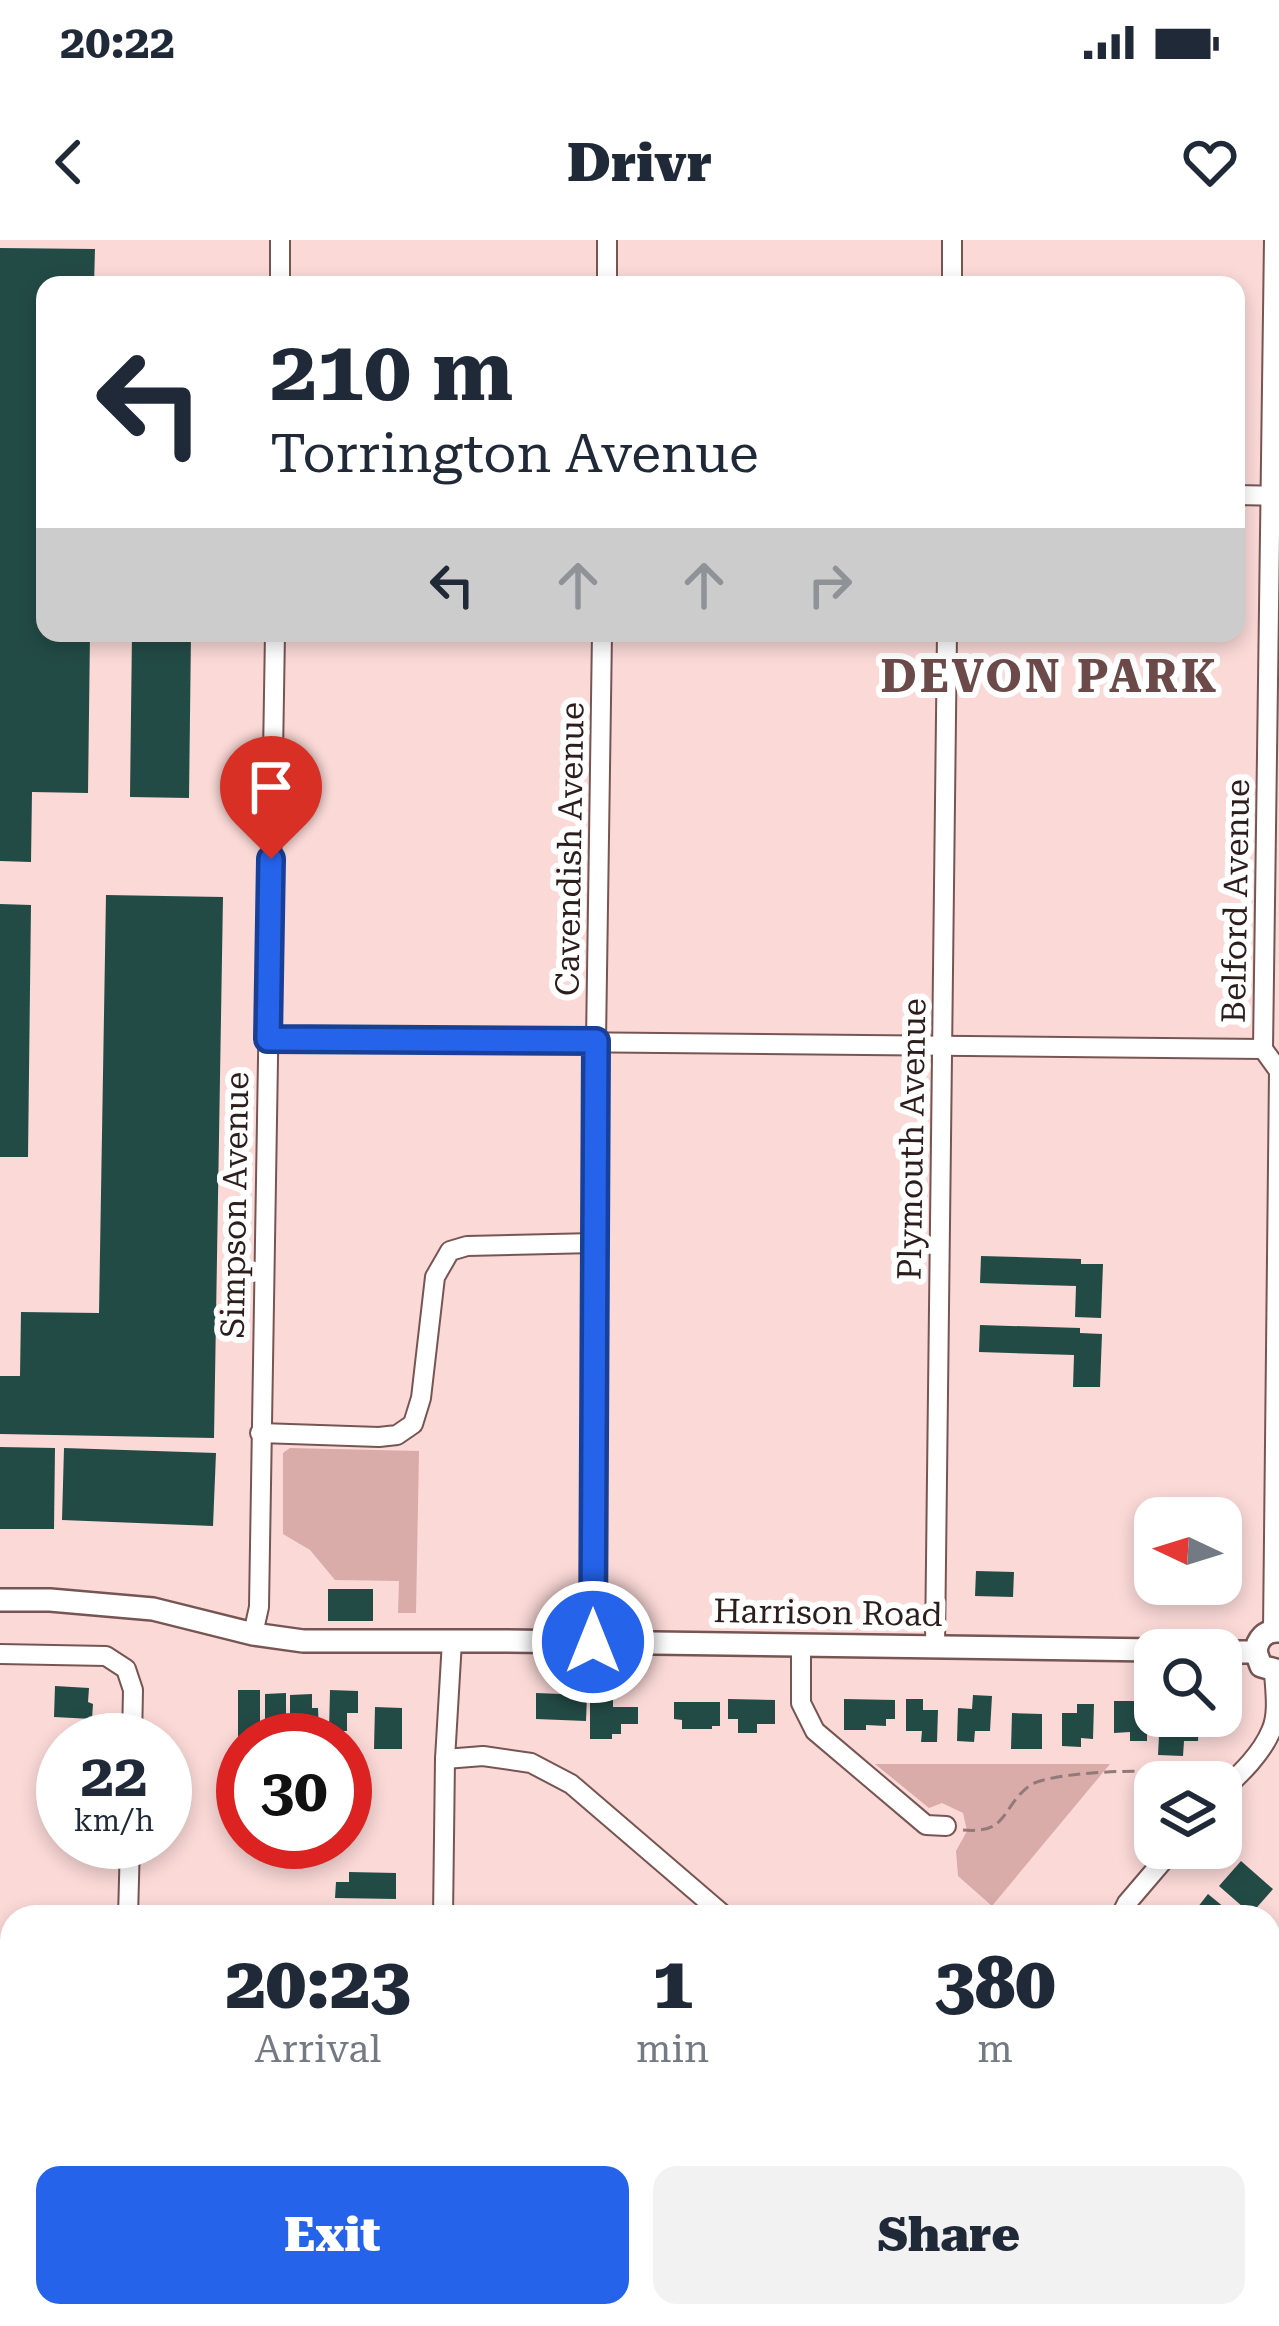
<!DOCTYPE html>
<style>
:root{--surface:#fff;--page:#f2f2f3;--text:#1f2937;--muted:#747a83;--accent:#2563eb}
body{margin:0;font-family:"Roboto Serif",serif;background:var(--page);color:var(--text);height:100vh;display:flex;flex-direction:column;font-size:45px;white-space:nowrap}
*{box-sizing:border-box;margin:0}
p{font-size:39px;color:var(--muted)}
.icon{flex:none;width:66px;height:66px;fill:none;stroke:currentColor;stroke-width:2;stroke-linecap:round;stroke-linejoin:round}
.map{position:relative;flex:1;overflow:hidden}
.side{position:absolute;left:0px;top:1665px;width:1281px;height:423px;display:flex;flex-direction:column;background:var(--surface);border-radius:36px 36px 0 0;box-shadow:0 6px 18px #0003}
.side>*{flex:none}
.hud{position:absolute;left:36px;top:36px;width:1209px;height:366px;border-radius:24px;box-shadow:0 6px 18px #0003;background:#fff;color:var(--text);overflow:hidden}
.needle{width:78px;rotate:274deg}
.tools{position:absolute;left:1134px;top:1257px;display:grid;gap:24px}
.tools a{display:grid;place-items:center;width:108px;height:108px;border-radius:24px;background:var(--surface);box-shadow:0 6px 18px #0003;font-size:60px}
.speed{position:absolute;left:36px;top:1473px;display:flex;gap:24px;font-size:60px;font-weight:700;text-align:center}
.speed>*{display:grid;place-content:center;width:156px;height:156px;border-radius:50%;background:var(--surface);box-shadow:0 6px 18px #0003;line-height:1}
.speed small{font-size:30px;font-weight:400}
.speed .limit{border:18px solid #d22;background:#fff;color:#111}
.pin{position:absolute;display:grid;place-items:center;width:102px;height:102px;color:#fff;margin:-123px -51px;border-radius:50% 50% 50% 0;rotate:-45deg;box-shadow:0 0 12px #0007}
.pin .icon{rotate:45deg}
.me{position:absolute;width:132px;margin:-66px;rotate:0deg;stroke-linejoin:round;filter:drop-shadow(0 0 9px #0008)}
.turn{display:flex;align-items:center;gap:42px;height:252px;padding:0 36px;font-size:54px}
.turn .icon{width:156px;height:156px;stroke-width:2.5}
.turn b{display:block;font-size:84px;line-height:102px}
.lanes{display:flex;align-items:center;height:114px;padding:0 36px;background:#0003;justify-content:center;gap:60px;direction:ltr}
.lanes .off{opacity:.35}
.eta{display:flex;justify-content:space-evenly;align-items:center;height:204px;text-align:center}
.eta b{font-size:72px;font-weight:800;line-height:84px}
.primary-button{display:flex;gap:24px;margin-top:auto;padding:24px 36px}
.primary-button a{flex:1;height:138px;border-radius:24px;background:var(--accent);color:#fff;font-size:48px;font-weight:800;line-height:138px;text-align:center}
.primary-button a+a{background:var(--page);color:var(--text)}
.status{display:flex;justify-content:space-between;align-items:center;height:84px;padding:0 60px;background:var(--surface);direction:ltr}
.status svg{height:33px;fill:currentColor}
header{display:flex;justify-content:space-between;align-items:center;height:156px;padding:0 36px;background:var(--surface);font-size:54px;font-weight:800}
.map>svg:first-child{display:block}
</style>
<div class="status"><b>20:22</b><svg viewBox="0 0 49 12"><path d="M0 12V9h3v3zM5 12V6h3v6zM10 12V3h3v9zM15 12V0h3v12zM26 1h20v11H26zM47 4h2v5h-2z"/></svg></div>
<header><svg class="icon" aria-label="back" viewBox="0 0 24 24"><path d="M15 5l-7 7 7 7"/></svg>Drivr<svg class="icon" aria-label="heart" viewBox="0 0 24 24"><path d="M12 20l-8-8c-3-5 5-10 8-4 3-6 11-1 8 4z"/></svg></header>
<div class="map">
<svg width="1279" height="2086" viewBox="0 0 1279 2086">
<rect width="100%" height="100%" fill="#fad9d7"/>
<!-- green -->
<g fill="#d9acaa">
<polygon points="290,1208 419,1211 416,1373 398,1373 399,1341 335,1340 310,1310 283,1294 283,1213"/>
<polygon points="875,1524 1110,1524 992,1666 958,1636 956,1611 967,1591 963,1573 942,1563 929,1568"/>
</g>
<!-- building -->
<g fill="#234b46">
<polygon points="0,8 95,9 94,45 45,45 45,393 90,393 88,553 32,552 31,622 0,621"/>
<polygon points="132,393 191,393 189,558 130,557"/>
<polygon points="106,655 223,657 214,1198 0,1194 0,1136 20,1136 21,1072 99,1073"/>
<polygon points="0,664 31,665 28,917 0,917"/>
<polygon points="981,1016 1081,1019 1081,1024 1103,1024 1101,1078 1075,1077 1076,1046 980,1043"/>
<polygon points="980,1085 1080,1088 1080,1093 1102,1094 1100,1147 1073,1147 1074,1115 979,1112"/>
<polygon points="0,1207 55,1208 54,1289 0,1289"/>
<polygon points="64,1208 216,1213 213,1286 62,1280"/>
<polygon points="976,1331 1014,1332 1013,1357 975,1356"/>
<rect x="328" y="1349" width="45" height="32"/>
<polygon points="55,1446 89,1448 88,1462 93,1464 92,1479 54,1477"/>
<polygon points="238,1450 260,1450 260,1500 243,1500 243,1504 238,1504"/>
<polygon points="330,1450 358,1451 358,1473 347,1473 347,1491 329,1491"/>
<polygon points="286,1453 286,1500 265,1500 265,1454"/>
<polygon points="536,1453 587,1455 586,1481 536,1479"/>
<polygon points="312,1454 312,1468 318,1468 319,1494 295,1495 295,1476 290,1476 290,1455"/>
<polygon points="973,1455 992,1456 990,1491 975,1491 974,1502 957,1501 958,1468 972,1469"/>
<polygon points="590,1458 613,1458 613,1467 638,1467 638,1484 621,1484 621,1494 612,1494 612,1499 590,1499"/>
<polygon points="728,1459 775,1460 775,1484 757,1484 757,1493 738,1493 738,1479 728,1479"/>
<polygon points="844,1459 895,1460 895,1479 886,1479 886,1486 866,1485 866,1490 844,1490"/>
<polygon points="906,1459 923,1459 923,1470 938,1470 937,1502 921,1502 922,1491 906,1491"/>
<polygon points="1114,1461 1134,1461 1134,1469 1147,1469 1147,1501 1130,1501 1130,1492 1114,1493"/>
<polygon points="674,1462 720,1462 720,1486 712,1486 712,1489 682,1489 682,1480 674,1479"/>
<polygon points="1077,1464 1094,1464 1093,1499 1081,1498 1081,1507 1062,1506 1062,1473 1077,1473"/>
<polygon points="375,1467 402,1468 402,1509 374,1509"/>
<polygon points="1012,1473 1042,1474 1042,1509 1011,1509"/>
<polygon points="1160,1476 1199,1478 1198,1501 1184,1501 1183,1516 1158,1515"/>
<polygon points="1241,1621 1273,1649 1251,1674 1219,1646"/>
<polygon points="349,1632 396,1633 396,1659 335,1658 336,1642 349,1642"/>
<polygon points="1208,1654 1236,1677 1190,1677"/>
<polygon points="348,1667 396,1668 395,1677 348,1677"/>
<polygon points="1279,2023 1279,2070 1272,2077 1269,2074 1269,2035"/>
<polygon points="872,2076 915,2076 907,2086 877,2086 869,2079"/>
</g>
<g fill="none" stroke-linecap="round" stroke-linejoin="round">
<defs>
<g id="minor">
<polyline points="280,45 280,0"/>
<polyline points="607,45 607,0"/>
<polyline points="952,45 952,0"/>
<polyline points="1236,255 1279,256"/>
<polyline points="268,799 1263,809"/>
<polyline points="260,1193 379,1197 397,1195 413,1184 421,1158 435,1037 450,1011 467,1006 595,1003"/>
<polyline points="1273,1391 1279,831 1263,809 1274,0"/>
<polyline points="253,1394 259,1367 275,393"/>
<polyline points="593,1402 596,801 602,393"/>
<polyline points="801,1405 801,1463 815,1491 926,1585 946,1586"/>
<polyline points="935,1406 947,393"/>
<polyline points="0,1414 106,1416 126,1429 133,1450 132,1500"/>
<polyline points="445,1519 483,1516 531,1523 571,1544 726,1677"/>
<path d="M1221,1552C1239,1535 1261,1515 1271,1491C1279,1474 1275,1450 1274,1432"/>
<polyline points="128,1677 130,1602"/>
<polyline points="443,1677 445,1519 452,1401"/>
<polyline points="1120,1677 1127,1663 1174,1608"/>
<polyline points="0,1927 12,1927"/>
<polyline points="1193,2076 1205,2086"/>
<polyline points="121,2086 121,2076"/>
<polyline points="437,2086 437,2076"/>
<polyline points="773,2086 787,2076"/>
</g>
<g id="tertiary">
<polyline points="0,1360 50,1360 153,1369 253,1394 303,1401 504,1401 1155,1410"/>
<polyline points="1221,1412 1256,1412"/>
<path d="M1256,1412C1257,1399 1265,1390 1279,1391"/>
<polyline points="1256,1412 1261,1426 1279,1431"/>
</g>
</defs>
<!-- minor casing -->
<use href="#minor" stroke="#775553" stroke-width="22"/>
<!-- tertiary casing -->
<use href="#tertiary" stroke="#775553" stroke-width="26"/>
<!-- path -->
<path stroke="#927a79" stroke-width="3" stroke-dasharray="12 6" stroke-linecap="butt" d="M963,1590C1009,1594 1000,1569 1029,1546C1047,1532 1148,1528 1171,1534C1177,1536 1183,1539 1189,1542"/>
<!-- minor -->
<use href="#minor" stroke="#fff" stroke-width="18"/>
<!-- tertiary -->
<use href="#tertiary" stroke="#fff" stroke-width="21"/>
</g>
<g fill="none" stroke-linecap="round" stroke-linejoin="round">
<defs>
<polyline id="route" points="271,619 268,799 596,801 593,1402"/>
</defs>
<!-- route casing -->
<use href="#route" stroke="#184099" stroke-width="30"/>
<!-- route -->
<use href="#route" stroke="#2563eb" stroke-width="21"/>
</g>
<g text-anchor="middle" stroke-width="12" stroke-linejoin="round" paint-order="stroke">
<!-- street labels -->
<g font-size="33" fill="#2c1e1d" stroke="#fff">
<text transform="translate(569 609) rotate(-89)" y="12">Cavendish Avenue</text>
<text transform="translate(1235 661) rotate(-89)" y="12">Belford Avenue</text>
<text transform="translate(911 899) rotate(-89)" y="12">Plymouth Avenue</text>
<text transform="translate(234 965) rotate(-89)" y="12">Simpson Avenue</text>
<text transform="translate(828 1372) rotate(1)" y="12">Harrison Road</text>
</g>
<!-- district labels -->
<g font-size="45" font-weight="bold" letter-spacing="3" fill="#6c4a49" stroke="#fff">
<text x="1050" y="452">DEVON PARK</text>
</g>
</g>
</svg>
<div class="tools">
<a><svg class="needle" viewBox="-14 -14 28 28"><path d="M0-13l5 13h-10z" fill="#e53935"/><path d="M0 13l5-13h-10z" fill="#747a83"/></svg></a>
<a><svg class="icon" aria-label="search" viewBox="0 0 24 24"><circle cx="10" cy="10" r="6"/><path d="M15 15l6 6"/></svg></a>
<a><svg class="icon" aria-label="layers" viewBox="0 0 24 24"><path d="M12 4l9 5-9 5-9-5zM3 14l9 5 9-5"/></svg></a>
</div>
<div class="speed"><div>22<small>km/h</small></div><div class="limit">30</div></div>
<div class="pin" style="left:271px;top:619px;background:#d93025"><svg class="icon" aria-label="arrive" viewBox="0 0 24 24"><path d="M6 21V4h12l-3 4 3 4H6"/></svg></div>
<svg class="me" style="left:593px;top:1402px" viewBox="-20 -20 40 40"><circle r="17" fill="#2563eb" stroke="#fff" stroke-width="3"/><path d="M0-11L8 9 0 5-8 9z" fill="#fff"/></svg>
<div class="hud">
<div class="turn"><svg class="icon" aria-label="left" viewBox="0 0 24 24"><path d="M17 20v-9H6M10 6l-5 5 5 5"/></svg><div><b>210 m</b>Torrington Avenue</div></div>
<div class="lanes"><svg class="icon" aria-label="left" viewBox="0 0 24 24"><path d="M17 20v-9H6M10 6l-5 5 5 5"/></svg><svg class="icon off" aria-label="ahead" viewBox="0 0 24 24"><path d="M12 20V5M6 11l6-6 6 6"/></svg><svg class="icon off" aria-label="ahead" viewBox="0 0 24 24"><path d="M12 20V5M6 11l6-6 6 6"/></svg><svg class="icon off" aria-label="right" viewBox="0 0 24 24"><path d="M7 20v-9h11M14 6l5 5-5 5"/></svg></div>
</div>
<section class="side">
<div class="eta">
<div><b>20:23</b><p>Arrival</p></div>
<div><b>1</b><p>min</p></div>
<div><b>380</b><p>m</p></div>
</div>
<div class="primary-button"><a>Exit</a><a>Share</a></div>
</section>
</div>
